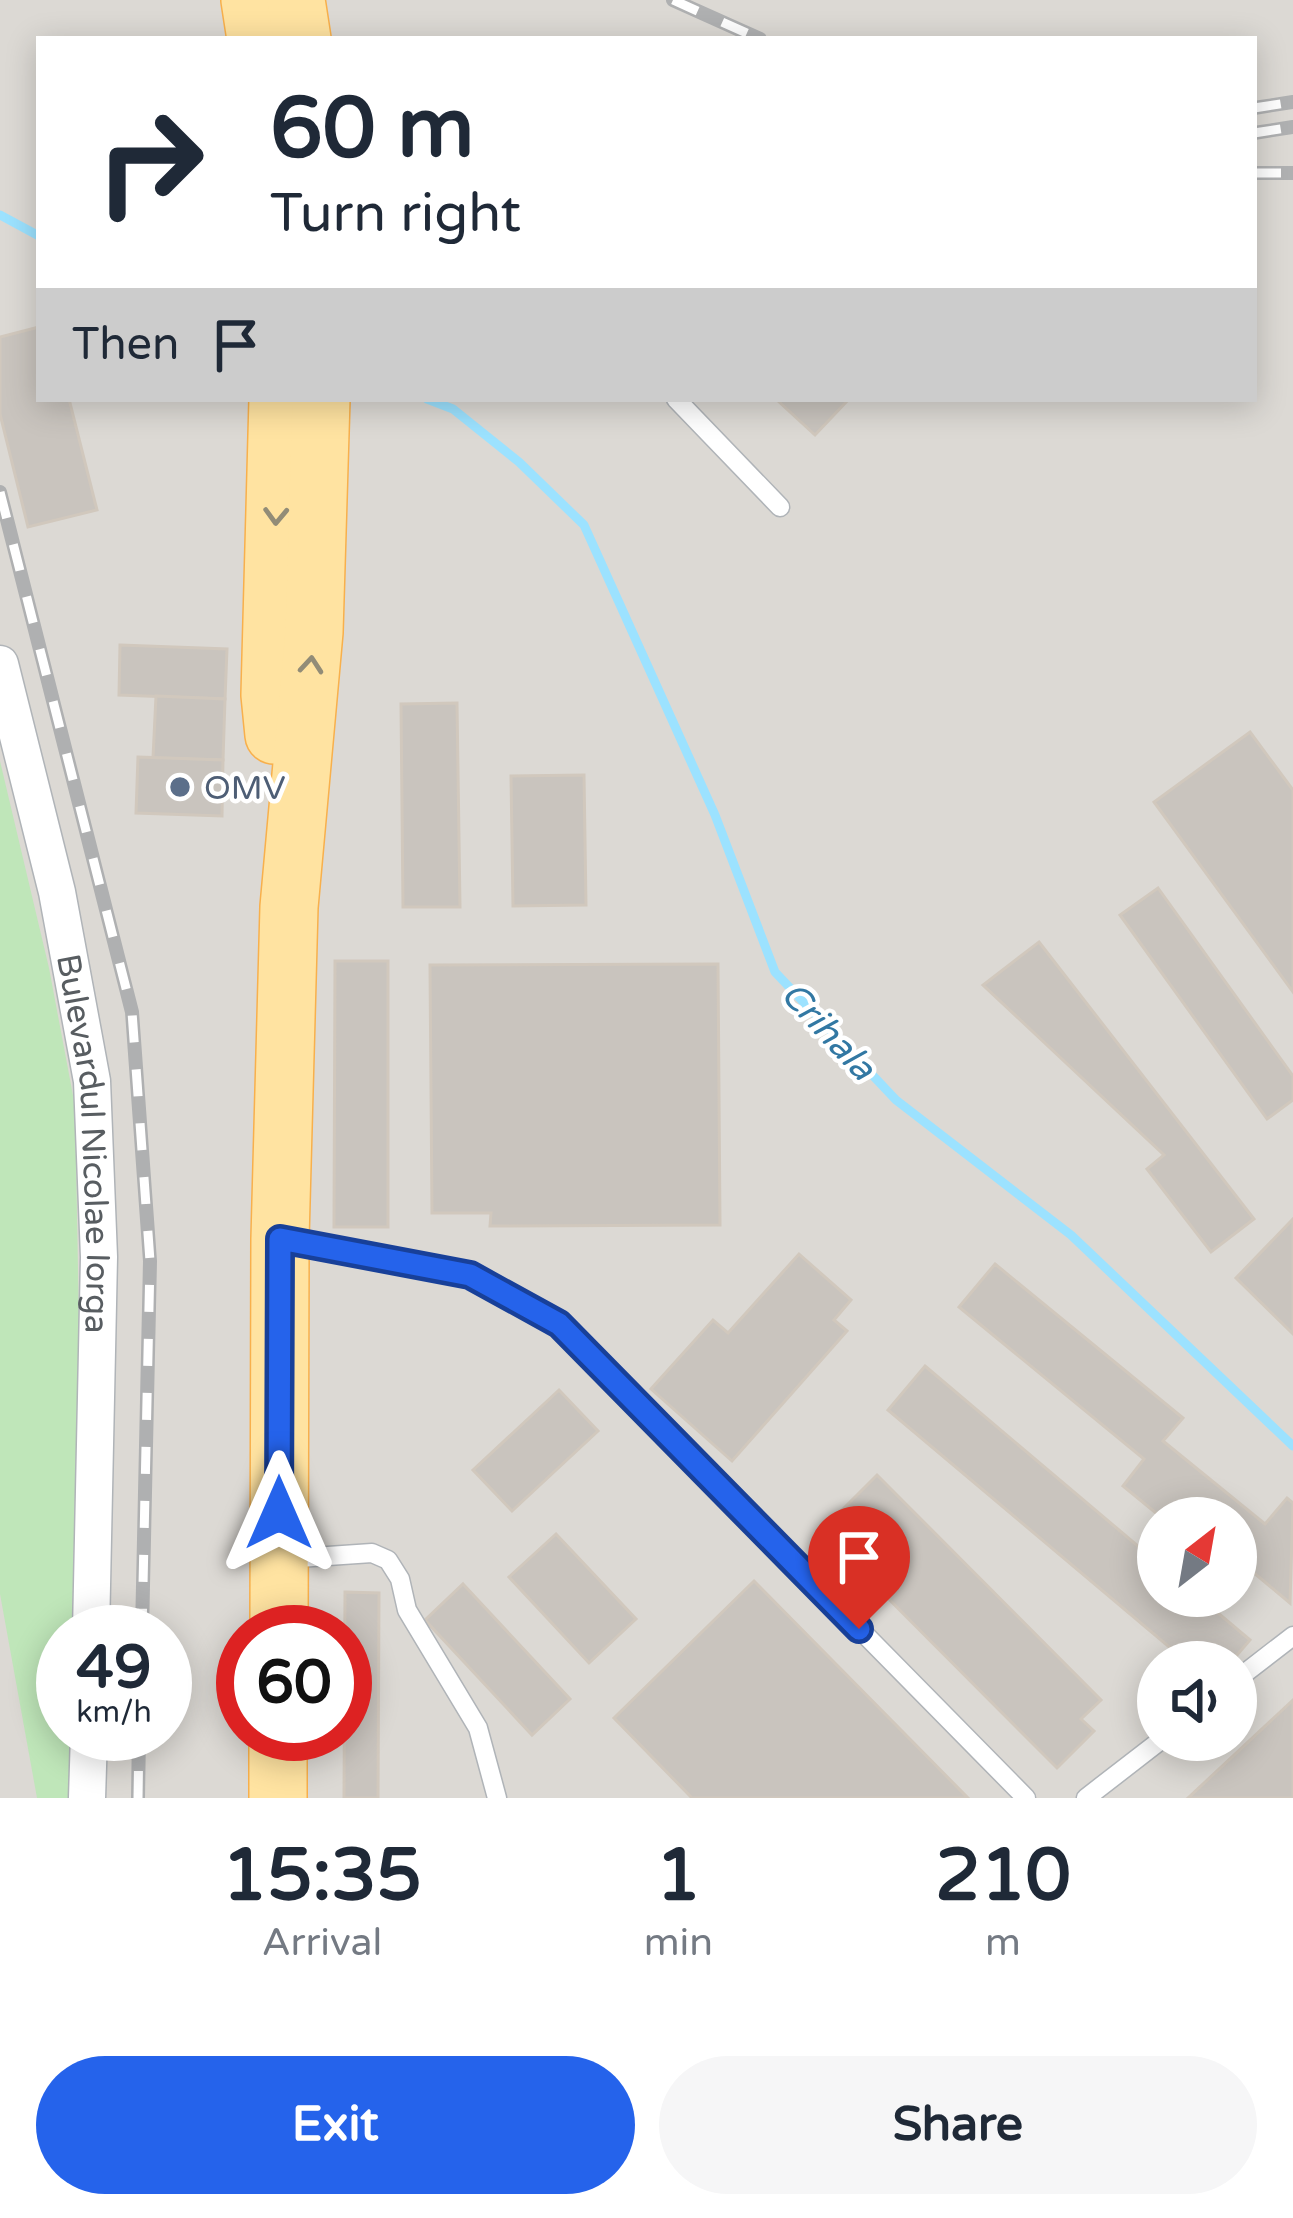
<!DOCTYPE html>
<style>
:root{--surface:#fff;--page:#f6f6f7;--text:#1f2937;--muted:#747a83;--accent:#2563eb}
body{margin:0;font-family:"Varela Round",sans-serif;background:var(--page);color:var(--text);height:100vh;display:flex;flex-direction:column;font-size:45px;white-space:nowrap}
*{box-sizing:border-box;margin:0}
p{font-size:39px;color:var(--muted)}
.icon{flex:none;width:66px;height:66px;fill:none;stroke:currentColor;stroke-width:2;stroke-linecap:round;stroke-linejoin:round}
.map{position:relative;height:1798px;overflow:hidden}
.sheet{display:flex;flex-direction:column;background:var(--surface);flex:1}
.sheet>*{flex:none}
.hud{position:absolute;left:36px;top:36px;width:1221px;height:366px;border-radius:0px;box-shadow:0 6px 30px #0003;background:#fff;color:var(--text);overflow:hidden}
.needle{width:78px;rotate:31deg}
.buttons{position:absolute;left:1137px;top:1497px;display:grid;gap:24px}
.buttons a{display:grid;place-items:center;width:120px;height:120px;border-radius:50%;background:var(--surface);box-shadow:0 6px 30px #0003;font-size:60px}
.speed{position:absolute;left:36px;top:1605px;display:flex;gap:24px;font-size:60px;font-weight:700;text-align:center}
.speed>*{display:grid;place-content:center;width:156px;height:156px;border-radius:50%;background:var(--surface);box-shadow:0 6px 30px #0003;line-height:1}
.speed small{font-size:30px;font-weight:400}
.speed .limit{border:18px solid #d22;background:#fff;color:#111}
.pin{position:absolute;display:grid;place-items:center;width:102px;height:102px;color:#fff;margin:-123px -51px;border-radius:50% 50% 50% 0;rotate:-45deg;box-shadow:0 0 12px #0007}
.pin .icon{rotate:45deg}
.me{position:absolute;width:132px;margin:-66px;rotate:0deg;stroke-linejoin:round;filter:drop-shadow(0 0 9px #0008)}
.turn{display:flex;align-items:center;gap:42px;height:252px;padding:0 36px;font-size:54px}
.turn .icon{width:156px;height:156px;stroke-width:2.5}
.turn b{display:block;font-size:84px;line-height:102px}
.then{display:flex;align-items:center;height:114px;padding:0 36px;background:#0003;gap:24px;font-size:45px}
.eta{display:flex;justify-content:space-evenly;align-items:center;height:204px;text-align:center}
.eta b{font-size:72px;font-weight:700;line-height:84px}
.primary-button{display:flex;gap:24px;margin-top:auto;padding:24px 36px}
.primary-button a{flex:1;height:138px;border-radius:72px;background:var(--accent);color:#fff;font-size:48px;font-weight:700;line-height:138px;text-align:center}
.primary-button a+a{background:var(--page);color:var(--text)}
.map>svg:first-child{display:block}
</style>
<div class="map">
<svg width="1293" height="1798" viewBox="0 0 1293 1798">
<rect width="100%" height="100%" fill="#ece7df"/>
<!-- industrial -->
<path fill="#dcd9d4" fill-rule="evenodd" d="M0,0H1293V1798H0ZM39,39H1254V399H39ZM1158,1518H1236V1596H1158ZM63,1632H165V1734H63ZM243,1632H345V1734H243ZM1158,1662H1236V1740H1158Z"/>
<!-- green -->
<polygon fill="#bfe6b9" points="0,761 49,968 75,1106 79,1322 72,1632 63,1632 63,1734 70,1734 70,1798 37,1798 0,1594"/>
<g fill="none" stroke-linecap="round" stroke-linejoin="round">
<!-- stream -->
<g stroke="#9ce2ff" stroke-width="9">
<polyline points="0,215 39,236"/>
<polyline points="427,399 453,409 519,462 584,525 715,815 775,972 896,1100 1071,1235 1293,1446"/>
</g>
</g>
<!-- building -->
<g fill="#c9c4be" stroke="#d1c8bd" stroke-width="3">
<polygon points="39,327 39,399 69,399 97,510 28,527 0,414 0,337"/>
<polygon points="776,399 849,399 815,435"/>
<polygon points="120,645 227,649 225,699 119,695"/>
<polygon points="156,696 225,699 223,760 153,758"/>
<polygon points="457,703 460,907 403,907 401,704"/>
<polygon points="1250,732 1293,790 1293,992 1154,802"/>
<polygon points="138,757 223,760 222,816 136,813"/>
<polygon points="584,775 586,905 513,906 511,776"/>
<polygon points="1158,888 1293,1076 1293,1100 1267,1119 1120,915"/>
<polygon points="1039,942 1254,1219 1211,1252 1147,1169 1164,1155 983,985"/>
<polygon points="335,961 388,961 388,1227 334,1227"/>
<polygon points="718,964 720,1225 490,1226 491,1213 432,1213 430,965"/>
<polygon points="1293,1219 1293,1334 1236,1278"/>
<polygon points="799,1254 851,1300 834,1320 847,1331 732,1461 651,1389 713,1320 728,1333"/>
<polygon points="995,1264 1183,1418 1163,1441 1265,1524 1287,1498 1293,1503 1290,1603 1236,1558 1236,1518 1162,1518 1123,1486 1144,1459 959,1307"/>
<polygon points="925,1366 1158,1563 1158,1596 1198,1596 1250,1640 1231,1662 1187,1662 888,1410"/>
<polygon points="559,1390 598,1431 512,1511 473,1470"/>
<polygon points="877,1475 1101,1700 1081,1719 1094,1731 1057,1768 821,1531"/>
<polygon points="556,1534 636,1619 589,1663 509,1577"/>
<polygon points="754,1581 968,1798 692,1798 614,1718"/>
<polygon points="463,1584 570,1699 532,1735 425,1620"/>
<polygon points="345,1592 379,1593 378,1798 344,1798"/>
<polygon points="1293,1700 1293,1798 1188,1798"/>
</g>
<g fill="none" stroke-linecap="round" stroke-linejoin="round">
<defs>
<g id="service">
<polyline points="676,399 780,507"/>
<polyline points="286,1240 470,1275 559,1324 1026,1798"/>
<polyline points="284,1559 372,1553 388,1560 400,1579 407,1610 478,1728 497,1798"/>
<polyline points="1236,1680 1293,1636"/>
<polyline points="1086,1798 1161,1740"/>
</g>
<g id="minor">
<path id="s1" d="M0,664L57,892L92,1081L99,1257L91,1632"/>
<polyline points="87,1798 89,1734"/>
</g>
<g id="primary">
<polyline points="250,0 256,39"/>
<polyline points="296,0 302,39"/>
<polyline points="274,735 270,695 278,399"/>
<polyline points="279,1632 280,1239 289,907 314,632 321,399"/>
<polyline points="278,1798 278,1734"/>
</g>
</defs>
<!-- service casing -->
<use href="#service" stroke="#b0b4b8" stroke-width="21"/>
<!-- minor casing -->
<use href="#minor" stroke="#b0b4b8" stroke-width="39"/>
<!-- primary casing -->
<use href="#primary" stroke="#f8b04c" stroke-width="60"/>
<!-- service -->
<use href="#service" stroke="#fff" stroke-width="18"/>
<!-- minor -->
<use href="#minor" stroke="#fff" stroke-width="36"/>
<!-- primary -->
<use href="#primary" stroke="#ffe3a1" stroke-width="57"/>
<defs>
<g id="rail">
<polyline points="673,0 760,39"/>
<polyline points="1254,108 1293,102"/>
<polyline points="1254,133 1293,127"/>
<polyline points="1254,173 1293,173"/>
<polyline points="0,492 132,1012 150,1261 142,1632"/>
<polyline points="138,1798 139,1734"/>
</g>
</defs>
<!-- rail casing -->
<use href="#rail" stroke="#afb0b1" stroke-width="14"/>
<!-- rail -->
<use href="#rail" stroke="#fff" stroke-width="9" stroke-dasharray="27" stroke-linecap="butt"/>
</g>
<!-- one-way arrows -->
<defs><path id="oneway-chevron" d="M-2-3.5L2.5 0L-2 3.5" fill="none" stroke-width="1.6" stroke-linecap="round" stroke-linejoin="round" transform="scale(3)"/></defs>
<g stroke="#928c77">
<use href="#oneway-chevron" transform="translate(276 516) rotate(92)"/>
<use href="#oneway-chevron" transform="translate(311 665) rotate(-85)"/>
</g>
<g fill="none" stroke-linecap="round" stroke-linejoin="round">
<defs>
<polyline id="route" points="279,1513 280,1239 470,1275 559,1324 859,1629"/>
</defs>
<!-- route casing -->
<use href="#route" stroke="#184099" stroke-width="30"/>
<!-- route -->
<use href="#route" stroke="#2563eb" stroke-width="21"/>
</g>
<!-- markers -->
<circle fill="#5c6f8a" stroke="#fff" stroke-width="4.5" cx="180" cy="787" r="12"/>
<g text-anchor="middle" stroke-width="9" stroke-linejoin="round" paint-order="stroke">
<!-- service labels -->
<g font-size="33" fill="#4e5e75" stroke="#fff" text-anchor="start">
<text x="204" y="799">OMV</text>
</g>
<!-- street labels -->
<g font-size="33" fill="#585d61" stroke="#fff">
<text dy="12" stroke="none"><textPath href="#s1" startOffset="489">Bulevardul Nicolae Iorga</textPath></text>
</g>
<!-- water labels -->
<g font-size="36" font-style="italic" fill="#3278a3" stroke="#fff">
<text transform="translate(829 1030) rotate(47)" y="13">Crihala</text>
</g>
</g>
</svg>
<div class="buttons">
<a><svg class="needle" viewBox="-14 -14 28 28"><path d="M0-13l5 13h-10z" fill="#e53935"/><path d="M0 13l5-13h-10z" fill="#747a83"/></svg></a>
<a><svg class="icon" aria-label="sound" viewBox="0 0 24 24"><path d="M4 9h4l5-4v14l-5-4H4zM17 9q2 3 0 6"/></svg></a>
</div>
<div class="speed"><div>49<small>km/h</small></div><div class="limit">60</div></div>
<div class="pin" style="left:859px;top:1629px;background:#d93025"><svg class="icon" aria-label="arrive" viewBox="0 0 24 24"><path d="M6 21V4h12l-3 4 3 4H6"/></svg></div>
<svg class="me" style="left:279px;top:1513px" viewBox="-20 -20 40 40"><path d="M0-17L14 15 0 8-14 15z" fill="#2563eb" stroke="#fff" stroke-width="4"/></svg>
<div class="hud">
<div class="turn"><svg class="icon" aria-label="right" viewBox="0 0 24 24"><path d="M7 20v-9h11M14 6l5 5-5 5"/></svg><div><b>60 m</b>Turn right</div></div>
<div class="then">Then<svg class="icon" aria-label="arrive" viewBox="0 0 24 24"><path d="M6 21V4h12l-3 4 3 4H6"/></svg></div>
</div>
</div>
<section class="sheet">
<div class="eta">
<div><b>15:35</b><p>Arrival</p></div>
<div><b>1</b><p>min</p></div>
<div><b>210</b><p>m</p></div>
</div>
<div class="primary-button"><a>Exit</a><a>Share</a></div>
</section>
